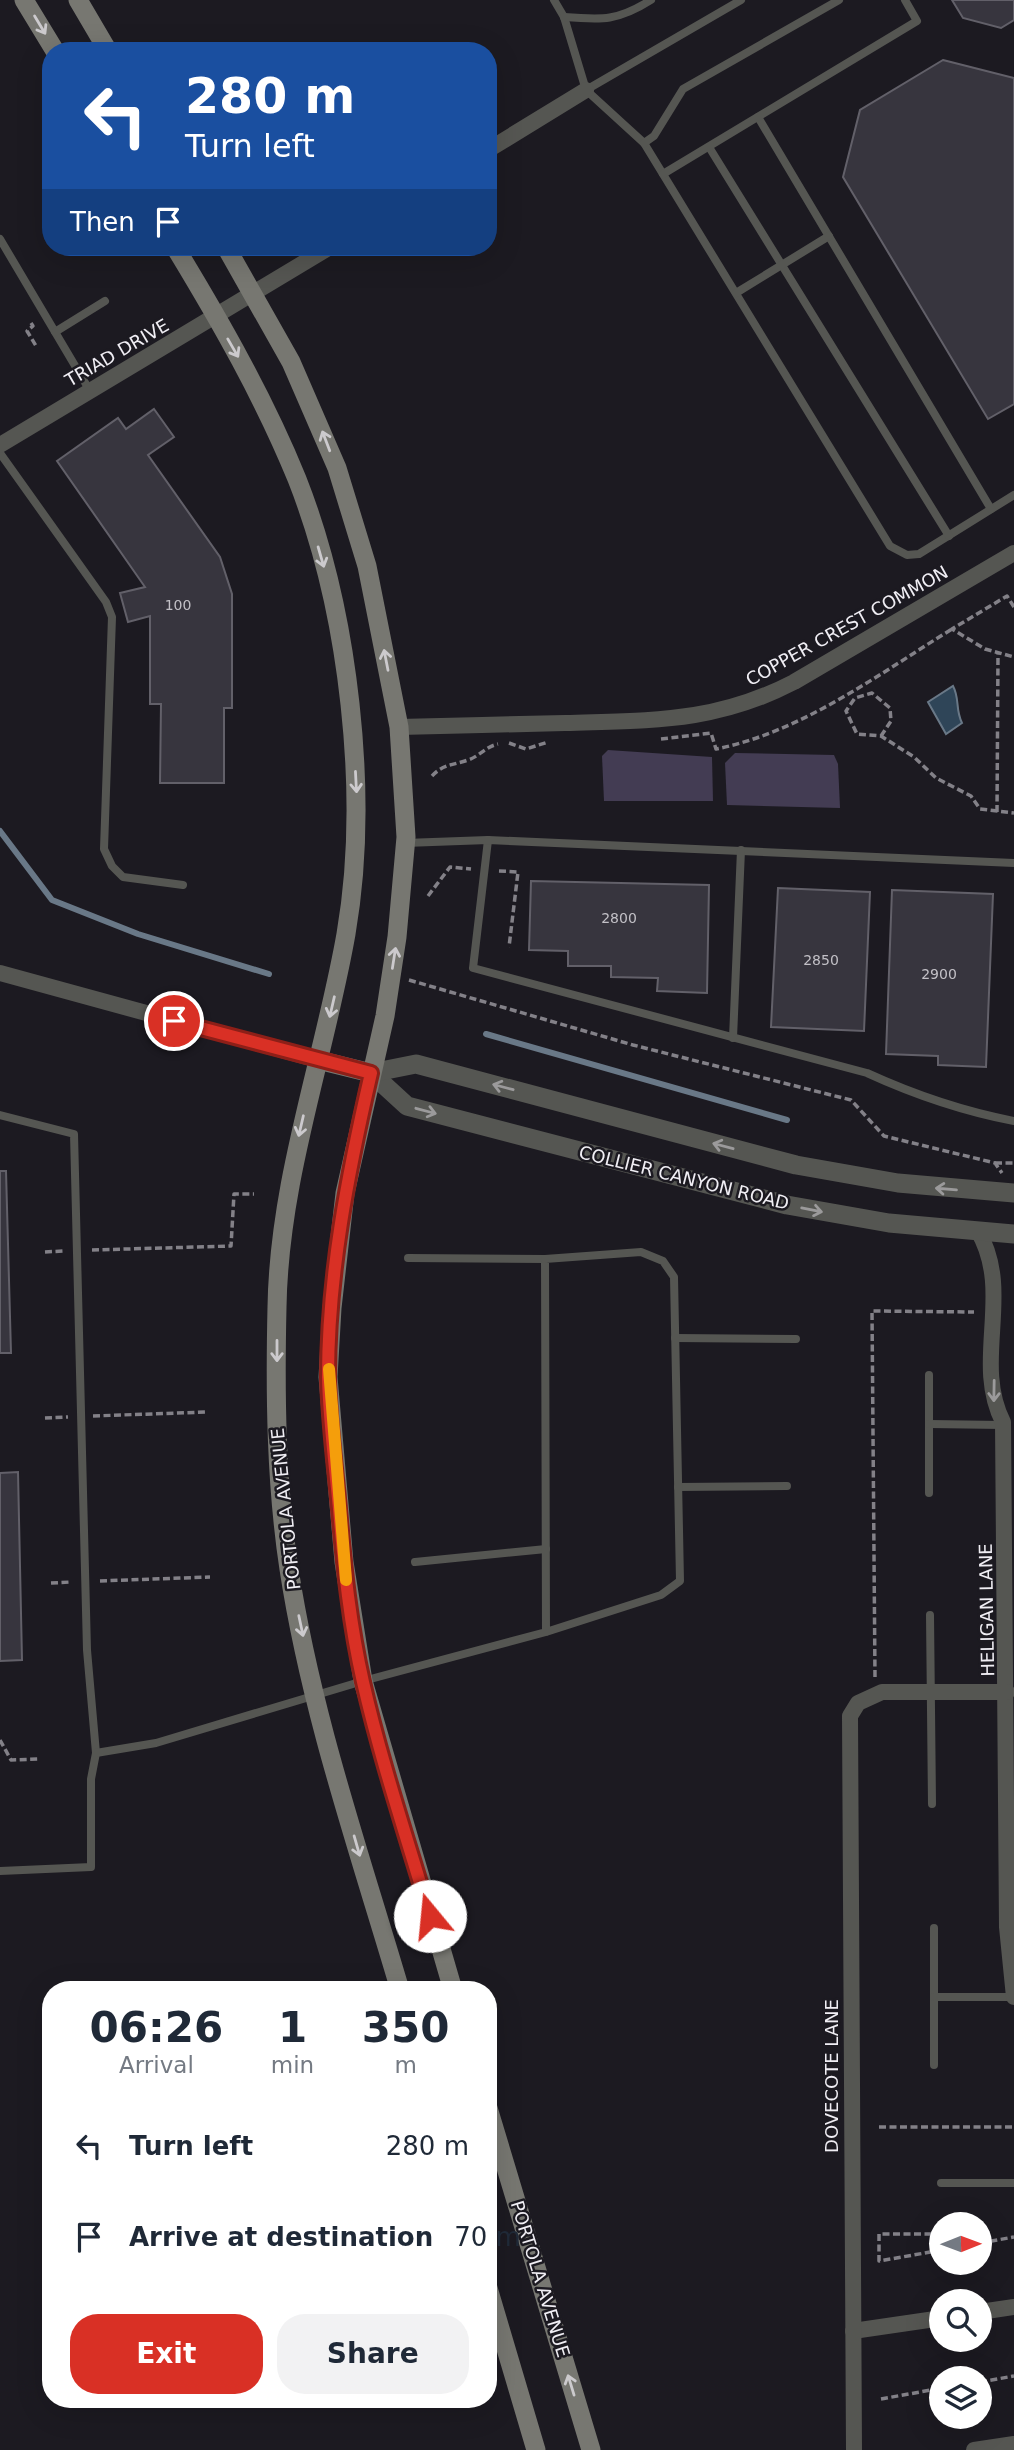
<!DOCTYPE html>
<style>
:root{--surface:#fff;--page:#f2f2f3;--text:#1f2937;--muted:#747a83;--accent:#d93025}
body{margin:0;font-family:"DejaVu Sans",sans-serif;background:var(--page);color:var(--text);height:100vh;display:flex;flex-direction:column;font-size:26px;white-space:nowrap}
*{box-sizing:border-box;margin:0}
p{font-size:23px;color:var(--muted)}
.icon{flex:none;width:38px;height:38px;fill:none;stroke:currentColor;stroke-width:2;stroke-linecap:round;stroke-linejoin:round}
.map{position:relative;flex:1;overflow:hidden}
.details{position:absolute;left:42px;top:1981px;width:455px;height:427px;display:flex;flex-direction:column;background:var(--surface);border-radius:28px;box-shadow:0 7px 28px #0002}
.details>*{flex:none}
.top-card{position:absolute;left:42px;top:42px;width:455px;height:214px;border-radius:28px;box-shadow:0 7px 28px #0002;background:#1a4fa0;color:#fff;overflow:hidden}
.needle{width:46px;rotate:89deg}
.tools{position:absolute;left:929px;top:2212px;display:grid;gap:14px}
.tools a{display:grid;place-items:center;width:63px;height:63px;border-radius:50%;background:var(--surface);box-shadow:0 7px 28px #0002;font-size:35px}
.pin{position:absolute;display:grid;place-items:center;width:60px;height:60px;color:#fff;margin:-30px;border:4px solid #fff;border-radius:50%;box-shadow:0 2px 7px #0007}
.me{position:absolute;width:77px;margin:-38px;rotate:343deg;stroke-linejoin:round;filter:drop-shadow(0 0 5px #0008)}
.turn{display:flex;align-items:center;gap:24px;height:147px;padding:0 28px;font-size:32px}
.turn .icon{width:91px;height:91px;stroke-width:2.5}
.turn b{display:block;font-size:49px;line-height:60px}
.then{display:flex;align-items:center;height:66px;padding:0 28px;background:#0003;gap:14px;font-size:26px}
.eta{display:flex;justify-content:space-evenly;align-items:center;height:119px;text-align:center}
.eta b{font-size:42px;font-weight:800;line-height:49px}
.primary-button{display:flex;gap:14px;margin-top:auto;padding:14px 28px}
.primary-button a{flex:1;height:80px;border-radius:28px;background:var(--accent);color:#fff;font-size:28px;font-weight:800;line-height:80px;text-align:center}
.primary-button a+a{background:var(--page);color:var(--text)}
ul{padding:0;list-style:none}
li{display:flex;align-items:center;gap:21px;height:91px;padding:0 28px}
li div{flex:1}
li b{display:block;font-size:26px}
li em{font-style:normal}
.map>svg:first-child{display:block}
</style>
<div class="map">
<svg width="1014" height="2450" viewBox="0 0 1014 2450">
<rect width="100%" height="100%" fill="#1c1a21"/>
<!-- green -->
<g fill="#433c53">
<polygon points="608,750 712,757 713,801 604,801 602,756"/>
<polygon points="735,753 834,755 838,764 840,808 727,805 725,763"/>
</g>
<!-- water -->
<path fill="#2f4558" stroke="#697887" stroke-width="2" d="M953,686C960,699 955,709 962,723L946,734L928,702Z"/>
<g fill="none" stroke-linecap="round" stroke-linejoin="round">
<!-- stream -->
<g stroke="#697887" stroke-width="6">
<polyline points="0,831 52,900 138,934 269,974"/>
<polyline points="486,1034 787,1120"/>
</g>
</g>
<!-- building -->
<g fill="#37353e" stroke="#626069" stroke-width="2">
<polygon points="952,0 1014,0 1014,20 1001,28 963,18"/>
<polygon points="943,60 1014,78 1014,404 988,419 843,177 860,110"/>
<polygon points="154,409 174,437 148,455 220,557 232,594 232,708 224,708 224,783 160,783 161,704 150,704 150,616 128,622 120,593 145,587 57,461 118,418 126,429"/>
<polygon points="531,881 709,885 707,993 657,991 658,978 611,977 611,966 568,966 568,951 529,950"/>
<polygon points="778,888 870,892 864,1031 771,1027"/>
<polygon points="892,890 993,894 986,1067 938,1065 938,1056 886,1054"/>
<polygon points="0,1171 6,1171 11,1353 0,1353"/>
<polygon points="18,1472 22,1660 0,1661 0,1473"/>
</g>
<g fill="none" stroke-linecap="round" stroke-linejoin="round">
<!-- path -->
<g stroke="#838188" stroke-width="3.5" stroke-dasharray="7 3.5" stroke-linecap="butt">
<polyline points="31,323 33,326 27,331 36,346"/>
<polyline points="1014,607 1007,596 952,629 985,649 1014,657"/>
<polyline points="881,736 891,721 890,708 872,693 855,698 846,711 857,734 881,736 914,757 936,778 971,796 980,809 1014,813"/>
<path d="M661,739L711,733L716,749C802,732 879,674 952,629"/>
<polyline points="509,743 526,749 548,742"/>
<path d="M432,776C443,764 454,765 468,760C480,756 485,747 498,744"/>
<polyline points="997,812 998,654"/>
<polyline points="499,871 518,872 509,947"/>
<polyline points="428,896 450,867 471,869"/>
<polyline points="409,980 633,1045 851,1100 884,1136 995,1163 1002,1173"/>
<polyline points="995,1163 1014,1163"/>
<polyline points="92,1250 231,1246 234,1194 254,1194"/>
<polyline points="45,1252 63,1251"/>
<polyline points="93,1416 205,1412"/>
<polyline points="45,1418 68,1417"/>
<polyline points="100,1581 210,1577"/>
<polyline points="51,1583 71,1582"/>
<polyline points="875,1677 872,1311 974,1312"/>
<polyline points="0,1740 11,1760 38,1759"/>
<polyline points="879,2127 1012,2127"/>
<polyline points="942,2234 879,2234 879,2261 942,2250"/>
<polyline points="980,2234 983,2234 985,2242"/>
<polyline points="980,2243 1014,2237"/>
<polyline points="980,2382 1014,2376"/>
<polyline points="881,2399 942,2388"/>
</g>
<!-- service -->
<g stroke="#555652" stroke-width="8">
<polyline points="554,0 564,17 586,90 644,143 890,546 907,555 919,554 1014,495"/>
<path d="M564,17C603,20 618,21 651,0"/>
<polyline points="586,90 741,0"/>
<polyline points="758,117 991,509"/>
<polyline points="644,143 654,136 683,89 839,0"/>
<polyline points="709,147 949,536"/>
<polyline points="663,174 917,21 905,0"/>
<polyline points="0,239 90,391"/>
<polyline points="736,293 829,236"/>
<polyline points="55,332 105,301"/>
<polyline points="0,453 106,602 112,617 104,849 112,866 123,877 183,885"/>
<path d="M488,840L473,968L867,1073C915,1095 962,1111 1014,1121"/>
<polyline points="405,843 488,840 1014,863"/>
<polyline points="733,1038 741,850"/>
<polyline points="0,1115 74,1134 87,1650 96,1753 91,1779 91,1867 0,1871"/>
<polyline points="408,1258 545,1259"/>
<polyline points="675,1338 796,1339"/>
<polyline points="929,1375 929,1493"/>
<polyline points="929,1424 1003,1425"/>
<polyline points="678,1487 787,1486"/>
<polyline points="415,1562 546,1549"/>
<polyline points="930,1615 932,1804"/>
<polyline points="96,1753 156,1743 363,1681 546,1632 661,1595 680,1581 674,1277 663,1261 641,1252 545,1259 546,1632"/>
<polyline points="934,1928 934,2065"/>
<polyline points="934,1997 1014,1997"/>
<polyline points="941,2183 1014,2183"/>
</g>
<!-- minor -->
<g stroke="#555652" stroke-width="16">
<polyline points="488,150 586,90"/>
<polyline points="0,445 330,247"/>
<path d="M399,727C454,726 510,724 565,723C652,720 715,723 794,682L1014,553"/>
<polyline points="0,973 318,1060"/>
<path d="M978,1231C1014,1293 972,1361 1003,1422L1007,1927L1014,1997"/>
<polyline points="980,2312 1014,2307"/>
<polyline points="853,2331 942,2318"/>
<polyline points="854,2450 850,1716 858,1703 882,1692 1007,1692"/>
<polyline points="974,2450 1014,2444"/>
</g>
<!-- tertiary -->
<g stroke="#555652" stroke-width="19">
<polyline points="371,1073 407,1106 787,1205 889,1223 1014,1234"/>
<polyline points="371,1073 416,1064 796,1165 898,1183 1014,1193"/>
</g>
<!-- secondary -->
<g stroke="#777771" stroke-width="19">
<polyline points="24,0 55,51"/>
<polyline points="78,0 108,51"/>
<path d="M175,247C220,321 264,398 297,479C349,611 370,795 346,934C324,1059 279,1179 277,1307C275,1394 276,1484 289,1569C311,1713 359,1851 400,1990"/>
<polyline points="226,247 291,362 337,468 367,566 399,727 406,837 397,937 385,1016 345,1193 332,1308 328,1377 344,1562 363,1681 453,1990"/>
<polyline points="318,1060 371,1073"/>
<polyline points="488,2108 591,2450"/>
<polyline points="488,2288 536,2450"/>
</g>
</g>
<!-- one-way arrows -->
<defs><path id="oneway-shaft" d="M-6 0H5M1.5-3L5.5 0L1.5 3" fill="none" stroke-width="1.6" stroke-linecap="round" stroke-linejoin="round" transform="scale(1.75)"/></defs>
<g stroke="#cccacd">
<use href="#oneway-shaft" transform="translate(40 25) rotate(59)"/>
<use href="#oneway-shaft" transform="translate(233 348) rotate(60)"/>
<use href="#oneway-shaft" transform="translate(326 441) rotate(-111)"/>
<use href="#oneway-shaft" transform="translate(321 557) rotate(74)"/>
<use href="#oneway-shaft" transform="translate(386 660) rotate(-101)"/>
<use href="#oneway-shaft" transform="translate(356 782) rotate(87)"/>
<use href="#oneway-shaft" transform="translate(394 958) rotate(-81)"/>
<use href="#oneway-shaft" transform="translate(332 1007) rotate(103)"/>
<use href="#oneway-shaft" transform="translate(301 1126) rotate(103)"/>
<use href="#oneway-shaft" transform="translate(277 1351) rotate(90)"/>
<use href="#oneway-shaft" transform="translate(301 1626) rotate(78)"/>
<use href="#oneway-shaft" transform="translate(357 1846) rotate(74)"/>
<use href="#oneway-shaft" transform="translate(571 2385) rotate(-107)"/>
</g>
<g stroke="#9b9a9b">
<use href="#oneway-shaft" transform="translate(503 1087) rotate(-165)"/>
<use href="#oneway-shaft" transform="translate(426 1111) rotate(15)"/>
<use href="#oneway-shaft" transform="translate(723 1146) rotate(-165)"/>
<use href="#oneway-shaft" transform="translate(946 1189) rotate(-175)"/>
<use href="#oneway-shaft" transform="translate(812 1210) rotate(11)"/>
<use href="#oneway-shaft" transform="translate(994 1391) rotate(91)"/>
</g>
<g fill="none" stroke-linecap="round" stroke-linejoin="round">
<defs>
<path id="route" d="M174,1021L371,1073C348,1173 328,1274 328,1377C329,1421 335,1465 339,1509C344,1567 350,1625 363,1682C381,1761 407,1838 430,1916"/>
</defs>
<!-- route casing -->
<use href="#route" stroke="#8d1f18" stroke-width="18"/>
<!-- route -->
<use href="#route" stroke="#d93025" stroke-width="12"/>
<!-- slow -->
<polyline stroke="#f59e0b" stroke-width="12" points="329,1369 346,1580"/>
</g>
<g text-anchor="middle" stroke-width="5" stroke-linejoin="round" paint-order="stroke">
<!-- number labels -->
<g font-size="14" fill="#c2c0c6">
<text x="178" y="610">100</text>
<text x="619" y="923">2800</text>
<text x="821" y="965">2850</text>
<text x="939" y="979">2900</text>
</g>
<!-- street labels -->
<g font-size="18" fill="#f0eef4" stroke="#1c1a21">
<text transform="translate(117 353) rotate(-30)" y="6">TRIAD DRIVE</text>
<text transform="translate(847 626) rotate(-29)" y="6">COPPER CREST COMMON</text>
<text transform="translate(684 1178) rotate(14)" y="6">COLLIER CANYON ROAD</text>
<text transform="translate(286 1509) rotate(-96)" y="6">PORTOLA AVENUE</text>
<text transform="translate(987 1610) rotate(-91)" y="6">HELIGAN LANE</text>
<text transform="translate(832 2076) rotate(-90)" y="6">DOVECOTE LANE</text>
<text transform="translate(540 2279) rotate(73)" y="6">PORTOLA AVENUE</text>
</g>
</g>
</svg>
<div class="tools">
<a><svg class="needle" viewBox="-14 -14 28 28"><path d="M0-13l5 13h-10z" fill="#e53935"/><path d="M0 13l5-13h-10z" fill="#747a83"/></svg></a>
<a><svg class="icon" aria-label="search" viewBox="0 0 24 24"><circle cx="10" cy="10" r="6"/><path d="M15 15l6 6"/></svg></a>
<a><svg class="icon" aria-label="layers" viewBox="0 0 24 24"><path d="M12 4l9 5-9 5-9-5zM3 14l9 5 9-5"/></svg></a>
</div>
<div class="pin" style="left:174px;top:1021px;background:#d93025"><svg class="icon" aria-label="arrive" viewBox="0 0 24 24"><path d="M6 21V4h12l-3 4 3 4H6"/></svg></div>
<svg class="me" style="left:430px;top:1916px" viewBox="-20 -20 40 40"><circle r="19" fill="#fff"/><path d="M0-13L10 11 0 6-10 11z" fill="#d93025"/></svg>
<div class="top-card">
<div class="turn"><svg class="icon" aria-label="left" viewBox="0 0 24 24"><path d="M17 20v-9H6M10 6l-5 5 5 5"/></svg><div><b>280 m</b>Turn left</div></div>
<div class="then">Then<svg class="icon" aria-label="arrive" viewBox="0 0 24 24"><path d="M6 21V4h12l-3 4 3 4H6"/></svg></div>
</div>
<section class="details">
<div class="eta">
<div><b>06:26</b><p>Arrival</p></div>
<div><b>1</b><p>min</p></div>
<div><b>350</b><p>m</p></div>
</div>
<ul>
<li><svg class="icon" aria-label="left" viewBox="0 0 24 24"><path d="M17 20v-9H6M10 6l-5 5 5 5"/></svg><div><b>Turn left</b></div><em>280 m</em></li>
<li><svg class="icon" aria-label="arrive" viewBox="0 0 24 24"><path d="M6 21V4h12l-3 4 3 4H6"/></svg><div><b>Arrive at destination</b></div><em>70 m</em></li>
</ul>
<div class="primary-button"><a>Exit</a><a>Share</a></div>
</section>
</div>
